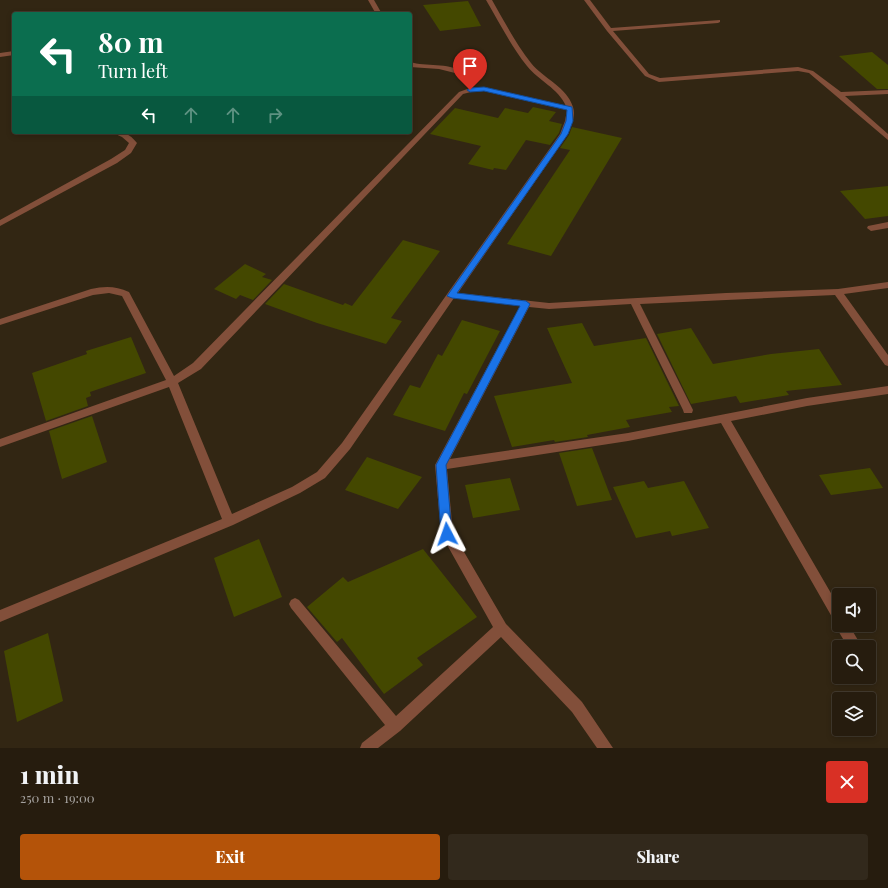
<!DOCTYPE html>
<meta charset="utf-8">
<style>
:root{--surface:#261c0e;--page:#32291c;--text:#f1f3f6;--muted:#a4a19e;--line:#423a2e;--accent:#b45309}
body{margin:0;font-family:"Playfair Display",serif;background:var(--page);color:var(--text);height:100vh;display:flex;flex-direction:column;font-size:15px;white-space:nowrap}
*{box-sizing:border-box;margin:0}
p{font-size:13px;color:var(--muted)}
.icon{flex:none;width:22px;height:22px;fill:none;stroke:currentColor;stroke-width:2;stroke-linecap:round;stroke-linejoin:round}
.map{position:relative;height:748px;overflow:hidden}
.side{display:flex;flex-direction:column;background:var(--surface);flex:1}
.side>*{flex:none}
.guide{position:absolute;left:12px;top:12px;width:400px;height:122px;border-radius:4px;box-shadow:0 2px 6px #0003,0 0 0 1px var(--line);background:#0b6e4f;color:#fff;overflow:hidden}
.controls{position:absolute;left:832px;top:588px;display:grid;gap:8px}
.controls a{display:grid;place-items:center;width:44px;height:44px;border-radius:4px;background:var(--surface);box-shadow:0 2px 6px #0003,0 0 0 1px var(--line);font-size:20px}
.pin{position:absolute;display:grid;place-items:center;width:34px;height:34px;color:#fff;margin:-41px -17px;border-radius:50% 50% 50% 0;rotate:-45deg;box-shadow:0 0 4px #0007}
.pin .icon{rotate:45deg}
.me{position:absolute;width:44px;margin:-22px;rotate:356deg;stroke-linejoin:round;filter:drop-shadow(0 0 3px #0008)}
.turn{display:flex;align-items:center;gap:14px;height:84px;padding:0 20px;font-size:18px}
.turn .icon{width:52px;height:52px;stroke-width:2.5}
.turn b{display:block;font-size:28px;line-height:34px}
.lanes{display:flex;align-items:center;height:38px;padding:0 20px;background:#0003;justify-content:center;gap:20px;direction:ltr}
.lanes .off{opacity:.35}
.round{display:grid;place-items:center;flex:none;width:42px;height:42px;border-radius:4px;background:var(--page)}
.summary{display:flex;align-items:center;justify-content:space-between;height:68px;padding:0 20px}
h1{font-size:24px;font-weight:800;line-height:30px}
.cta{display:flex;gap:8px;margin-top:auto;padding:8px 20px}
.cta a{flex:1;height:46px;border-radius:4px;background:var(--accent);color:#fff;font-size:16px;font-weight:800;line-height:46px;text-align:center}
.cta a+a{background:var(--page);color:var(--text)}
.map>svg:first-child{display:block}
</style>
<div class="map">
<svg width="888" height="748" viewBox="0 0 888 748">
<rect width="100%" height="100%" fill="#322613"/>
<!-- building -->
<g fill="#444800">
<polygon points="468,1 481,26 440,31 423,5"/>
<polygon points="872,52 888,65 888,89 877,89 839,56"/>
<polygon points="533,107 556,112 549,121 562,124 559,133 550,145 526,140 506,170 494,168 493,170 468,164 481,146 430,134 455,108 498,118 505,108 528,113"/>
<polygon points="572,127 622,138 551,256 507,244 570,150 560,148 569,135"/>
<polygon points="888,186 888,216 865,219 840,191"/>
<polygon points="403,240 440,251 391,318 402,321 386,344 317,323 265,304 284,284 343,305 345,303 352,306"/>
<polygon points="245,264 266,274 262,277 272,280 253,300 240,295 236,299 214,289"/>
<polygon points="462,320 500,331 467,394 464,393 445,431 393,415 410,385 420,388 438,354 442,356"/>
<polygon points="582,323 594,346 646,338 679,406 669,407 672,412 626,420 630,427 587,435 588,437 555,442 554,440 512,447 494,396 572,383 547,328"/>
<polygon points="691,328 713,364 771,354 819,349 842,385 786,391 789,395 740,403 736,396 691,404 657,334"/>
<polygon points="131,337 146,373 90,392 91,396 86,398 88,406 46,421 32,373 87,354 86,351"/>
<polygon points="92,416 107,462 62,479 49,431"/>
<polygon points="592,448 612,500 577,506 559,453"/>
<polygon points="367,457 422,477 398,509 345,490"/>
<polygon points="870,468 883,488 831,495 819,475"/>
<polygon points="510,478 520,510 473,518 465,485"/>
<polygon points="644,481 648,488 684,481 709,528 672,536 670,531 636,538 613,487"/>
<polygon points="259,539 282,597 234,617 214,558"/>
<polygon points="423,549 477,617 417,658 423,665 384,694 342,638 337,642 307,607 343,577 348,582"/>
<polygon points="48,633 63,701 17,722 4,651"/>
</g>
<g fill="none" stroke-linecap="round" stroke-linejoin="round">
<!-- street -->
<g fill="#824f3a" fill-rule="evenodd">
<polygon points="368,0 374,0 382,14 376,14"/>
<path d="M486,0H492C504,21 516,44 531,63C544,79 567,87 573,107C576,116 571,126 568,134L458,293L549,303L726,293L838,289L888,282V288L844,294L888,355V366L885,365L835,295L640,304L693,410L692,413H684L683,410L631,304L549,309L529,307L450,459L628,433L807,398L888,386V394L807,406L731,421L839,607V625H849L862,647H848L837,629L836,624L721,423L628,441L447,469L453,533L506,624L582,702L613,748H597L572,712L501,637L400,731L378,748H360L362,743L385,725L291,608L289,604L291,600L295,598L299,600L396,716L493,627L441,534L435,465L520,306L454,298L350,449L325,478L300,493L233,525L0,622V610L222,519L169,387L0,447V439L166,380L122,296L109,293L93,295L0,325V319L91,289C105,286 116,286 129,292L174,376L193,363L459,92L470,88L484,87L566,106C558,88 539,81 527,66C511,46 499,22 486,0ZM484,91L567,110L565,121L560,134L342,443L317,472L292,487L232,514L178,383L201,369L463,94L471,92Z"/>
<polygon points="584,0 590,0 611,28 720,20 720,22 718,23 613,31 649,74 660,78 798,67 813,71 841,92 888,90 888,94 845,96 888,134 888,140 809,73 798,71 659,82 645,76 607,31"/>
<polygon points="14,51 14,55 0,57 0,53"/>
<path d="M410,62C426,67 448,62 462,72L459,74L439,69L410,67Z"/>
<path d="M111,132C124,132 129,133 137,143L131,153L117,163L0,226V220L111,159L125,150L129,143L122,137Z"/>
<polygon points="888,222 888,228 871,231 867,228 868,226"/>
</g>
</g>
<!-- route -->
<polygon fill="#1a73e8" stroke="#114b97" points="484,87 572,107 573,121 568,134 457,293 526,301 530,304 446,465 452,534 451,537 447,538 443,537 441,534 436,465 520,306 452,298 447,296 561,134 566,121 567,110 484,91 470,92 467,90 470,88"/>
</svg>
<div class="controls">
<a><svg class="icon" aria-label="sound" viewBox="0 0 24 24"><path d="M4 9h4l5-4v14l-5-4H4zM17 9q2 3 0 6"/></svg></a>
<a><svg class="icon" aria-label="search" viewBox="0 0 24 24"><circle cx="10" cy="10" r="6"/><path d="M15 15l6 6"/></svg></a>
<a><svg class="icon" aria-label="layers" viewBox="0 0 24 24"><path d="M12 4l9 5-9 5-9-5zM3 14l9 5 9-5"/></svg></a>
</div>
<div class="pin" style="left:470px;top:90px;background:#d93025"><svg class="icon" aria-label="arrive" viewBox="0 0 24 24"><path d="M6 21V4h12l-3 4 3 4H6"/></svg></div>
<svg class="me" style="left:447px;top:534px" viewBox="-20 -20 40 40"><path d="M0-17L14 15 0 8-14 15z" fill="#1a73e8" stroke="#fff" stroke-width="4"/></svg>
<div class="guide">
<div class="turn"><svg class="icon" aria-label="left" viewBox="0 0 24 24"><path d="M17 20v-9H6M10 6l-5 5 5 5"/></svg><div><b>80 m</b>Turn left</div></div>
<div class="lanes"><svg class="icon" aria-label="left" viewBox="0 0 24 24"><path d="M17 20v-9H6M10 6l-5 5 5 5"/></svg><svg class="icon off" aria-label="ahead" viewBox="0 0 24 24"><path d="M12 20V5M6 11l6-6 6 6"/></svg><svg class="icon off" aria-label="ahead" viewBox="0 0 24 24"><path d="M12 20V5M6 11l6-6 6 6"/></svg><svg class="icon off" aria-label="right" viewBox="0 0 24 24"><path d="M7 20v-9h11M14 6l5 5-5 5"/></svg></div>
</div>
</div>
<section class="side">
<div class="summary"><div><h1>1 min</h1><p>250 m · 19:00</p></div><a class="round" style="background:#d93025;color:#fff"><svg class="icon" aria-label="close" viewBox="0 0 24 24"><path d="M6 6l12 12M18 6L6 18"/></svg></a></div>
<div class="cta"><a>Exit</a><a>Share</a></div>
</section>
